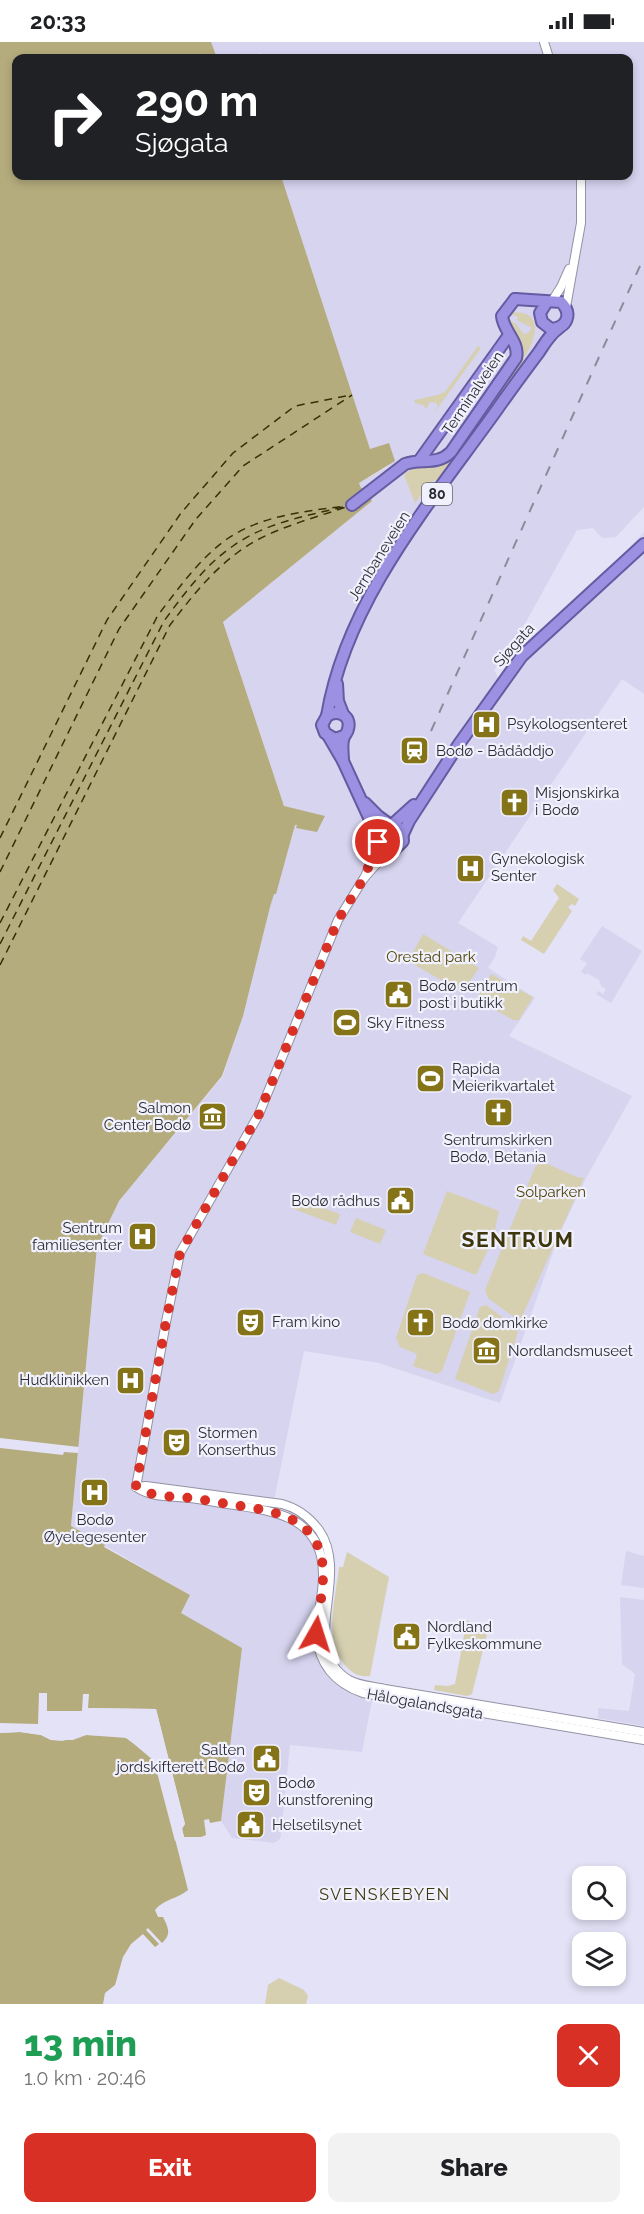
<!DOCTYPE html>
<meta charset="utf-8">
<style>
:root{--surface:#fff;--page:#f2f2f2;--text:#202124;--muted:#757577;--accent:#d93025}
body{margin:0;font-family:Raleway,sans-serif;background:var(--page);color:var(--text);height:100vh;display:flex;flex-direction:column;font-size:22px;white-space:nowrap}
*{box-sizing:border-box;margin:0}
p{font-size:20px;color:var(--muted)}
.icon{flex:none;width:33px;height:33px;fill:none;stroke:currentColor;stroke-width:2;stroke-linecap:round;stroke-linejoin:round}
.map{position:relative;height:1962px;overflow:hidden}
.details{display:flex;flex-direction:column;background:var(--surface);flex:1}
.details>*{flex:none}
.top-card{position:absolute;left:12px;top:12px;width:621px;height:126px;border-radius:12px;box-shadow:0 3px 9px #0003;background:#202124;color:#fff;overflow:hidden}
.fabs{position:absolute;left:572px;top:1824px;display:grid;gap:12px}
.fabs a{display:grid;place-items:center;width:54px;height:54px;border-radius:12px;background:var(--surface);box-shadow:0 3px 9px #0003;font-size:30px}
.pin{position:absolute;display:grid;place-items:center;width:51px;height:51px;color:#fff;margin:-26px;border:3px solid #fff;border-radius:50%;box-shadow:0 2px 6px #0007}
.me{position:absolute;width:66px;margin:-33px;rotate:6deg;stroke-linejoin:round;filter:drop-shadow(0 0 4px #0008)}
.turn{display:flex;align-items:center;gap:21px;height:126px;padding:0 24px;font-size:27px}
.turn .icon{width:78px;height:78px;stroke-width:2.5}
.turn b{display:block;font-size:42px;line-height:51px}
.round{display:grid;place-items:center;flex:none;width:63px;height:63px;border-radius:12px;background:var(--page)}
.summary{display:flex;align-items:center;justify-content:space-between;height:102px;padding:0 24px}
h1{font-size:36px;font-weight:800;line-height:45px;color:#1e9e55}
.button{display:flex;gap:12px;margin-top:auto;padding:12px 24px}
.button a{flex:1;height:69px;border-radius:12px;background:var(--accent);color:#fff;font-size:24px;font-weight:800;line-height:69px;text-align:center}
.button a+a{background:var(--page);color:var(--text)}
.status{display:flex;justify-content:space-between;align-items:center;height:42px;padding:0 30px;background:var(--surface);direction:ltr}
.status svg{height:16px;fill:currentColor}
.map>svg:first-child{display:block}
</style>
<div class="status"><b>20:33</b><svg viewBox="0 0 49 12"><path d="M0 12V9h3v3zM5 12V6h3v6zM10 12V3h3v9zM15 12V0h3v12zM26 1h20v11H26zM47 4h2v5h-2z"/></svg></div>
<div class="map">
<svg width="644" height="1962" viewBox="0 0 644 1962">
<rect width="100%" height="100%" fill="#e3e2f6"/>
<!-- built -->
<g fill="#d6d4ef">
<polygon points="211,0 644,0 644,465 616,495 602,496 593,486 577,488 527,578 494,628 501,641 517,629 550,590 644,490 644,652 622,637 458,881 498,905 495,915 488,926 535,956 509,994 632,1054 586,1136 559,1193 500,1361 379,1321 304,1309 272,1469 301,1482 321,1512 325,1625 373,1653 362,1710 290,1703 281,1793 280,1797 274,1801 232,1796 221,1779 242,1606 180,1571 190,1553 71,1484 97,1205 119,1159 223,1034 242,974 270,865 274,851 276,851 295,782 298,785 318,788 325,775 284,764 223,580 372,459 361,446 359,441 389,424 370,408 281,134 628,134 628,16 263,16 261,11 242,16 217,16"/>
<polygon points="602,884 642,909 611,961 596,952 598,949 603,952 606,947 601,944 599,938 587,931 586,933 581,930 587,921 580,917"/>
<polygon points="626,1509 644,1514 644,1546 621,1543"/>
<polygon points="620,1555 644,1558 644,1684 598,1676 598,1666 629,1669 635,1632 622,1622"/>
</g>
<!-- green -->
<g fill="#d6d0b1">
<path d="M513,270C516,271 519,270 522,271C545,275 532,305 524,315V319L449,427L439,437L431,440L415,461L404,433C414,422 430,426 443,421L522,311C521,299 511,290 508,277L516,282L524,292L528,291L532,286L517,278L518,275L511,272Z"/>
<polygon points="478,304 481,306 432,374 438,364 436,361 430,360 426,367 423,363 415,361 414,358 437,353 445,350"/>
<polygon points="557,842 579,857 575,864 572,862 568,865 572,869 544,912 521,898 523,894 531,899 559,856 553,848"/>
<polygon points="423,892 479,926 464,948 460,949 408,919"/>
<polygon points="491,932 533,955 519,978 513,978 476,957"/>
<polygon points="541,1119 577,1135 584,1136 521,1277 518,1278 488,1256 485,1248 535,1125"/>
<polygon points="447,1149 499,1169 493,1197 476,1233 423,1212"/>
<polygon points="295,1156 340,1172 336,1183 291,1166"/>
<polygon points="356,1176 386,1188 380,1202 350,1190"/>
<polygon points="423,1231 470,1250 442,1329 437,1332 413,1324 417,1312 400,1305 396,1296 417,1233"/>
<polygon points="486,1263 517,1286 518,1290 499,1349 493,1352 455,1337 480,1265"/>
<path d="M347,1510L389,1535L370,1634C361,1635 355,1633 349,1627C321,1604 336,1556 339,1525H343Z"/>
<polygon points="467,1578 485,1588 487,1592 472,1652 467,1654 434,1648 435,1643 448,1644 455,1642"/>
<polygon points="279,1936 304,1948 308,1954 306,1962 265,1962 268,1943"/>
</g>
<!-- water -->
<g fill="#b5ac7d">
<polygon points="0,0 211,0 217,16 16,16 16,134 281,134 370,407 389,401 395,419 359,441 361,446 366,447 372,459 223,580 284,764 325,774 317,790 296,786 297,783 295,783 276,852 274,852 270,865 243,974 222,1034 119,1159 97,1205 71,1484 105,1503 104,1505 190,1553 181,1571 242,1606 221,1779 210,1781 209,1777 204,1778 206,1793 201,1795 184,1795 182,1786 185,1782 156,1667 88,1666 89,1652 83,1652 82,1669 47,1669 47,1651 39,1651 38,1682 0,1681"/>
<path d="M20,1690L41,1693L51,1698H73L86,1693L123,1694L151,1714L156,1722L188,1848C177,1857 164,1857 155,1868L158,1875H163C168,1885 172,1892 162,1901L148,1886L146,1888L159,1902L155,1905L143,1892L131,1902L123,1915L115,1943L105,1951L103,1962H0V1691Z"/>
</g>
<!-- pier -->
<g fill="#e3e2f6">
<polygon points="0,1396 79,1405 78,1411 64,1410 63,1413 0,1406"/>
<polygon points="85,1666 156,1667 185,1782 182,1787 184,1795 181,1796 179,1786 182,1781 154,1670 88,1669"/>
<polygon points="20,1687 41,1690 52,1695 62,1696 86,1690 129,1693 153,1712 158,1721 178,1797 175,1799 154,1719 127,1696 86,1693 62,1699 51,1698 41,1693 20,1690 0,1691 0,1688"/>
</g>
<g fill="none" stroke-linecap="round" stroke-linejoin="round">
<!-- ferry -->
<g stroke="#373007" stroke-width="1.5" stroke-dasharray="8 6" stroke-linecap="butt">
<polyline points="0,796 107,578 181,471 233,411 295,364 351,353"/>
<polyline points="0,830 119,587 196,477 243,424 352,353"/>
<path d="M0,881L158,573C179,546 199,517 227,497C262,473 307,469 347,464"/>
<path d="M0,902L164,579C184,552 205,523 233,504C265,481 306,474 343,465"/>
<path d="M0,923L170,583C190,557 210,531 237,511C268,487 312,477 349,464"/>
</g>
<defs>
<g id="tertiary">
<polyline points="544,0 549,16"/>
<polyline points="552,259 561,245 569,227"/>
<polyline points="566,265 581,181 581,134"/>
<polyline points="365,835 378,800"/>
<polyline points="136,1445 166,1280 180,1211 259,1072 338,878 364,836 389,808"/>
<path d="M136,1445C151,1456 172,1454 190,1456C205,1458 220,1461 235,1463C270,1469 311,1473 321,1514C327,1538 318,1568 316,1592C319,1622 334,1641 363,1651L644,1698"/>
<path d="M136,1445L146,1444L282,1462C297,1466 310,1476 319,1488C352,1535 296,1606 349,1638C360,1644 373,1644 385,1647L644,1690"/>
</g>
<g id="trunk">
<path d="M515,257L561,260C573,272 567,286 551,287L542,280L540,271L547,260"/>
<polyline points="419,419 509,293"/>
<path d="M352,463L405,422C421,416 437,424 451,410L516,316C520,300 503,289 502,274L515,257"/>
<polyline points="337,642 338,659 343,672"/>
<path d="M327,674C346,559 430,461 496,369C510,349 524,330 539,310C545,301 550,292 559,286"/>
<polyline points="329,695 343,719 377,793"/>
<path d="M343,719C343,712 341,701 344,695C345,692 348,690 348,687C352,673 337,667 327,674L322,683L325,691L335,697L344,694"/>
<polyline points="365,761 378,774 389,782"/>
<polyline points="393,782 402,789 403,799 395,807 386,807 378,800 379,788 386,783 393,782 414,763"/>
<polyline points="403,792 409,779 459,702 522,614 644,502"/>
</g>
</defs>
<!-- tertiary casing -->
<use href="#tertiary" stroke="#9392a4" stroke-width="10"/>
<!-- trunk casing -->
<use href="#trunk" stroke="#655ba1" stroke-width="14"/>
<!-- tertiary -->
<use href="#tertiary" stroke="#fff" stroke-width="8"/>
<!-- trunk -->
<use href="#trunk" stroke="#9c90e3" stroke-width="10"/>
<!-- rail -->
<polyline stroke="#8c8b99" stroke-width="2" stroke-dasharray="10 10" stroke-linecap="butt" points="431,689 644,215"/>
</g>
<g fill="none" stroke-linecap="round" stroke-linejoin="round">
<!-- route -->
<path stroke="#d93025" stroke-width="10" stroke-dasharray="0 18" d="M316,1592C318,1568 327,1538 321,1514C311,1473 270,1469 235,1463C220,1461 205,1458 190,1456C172,1454 151,1456 136,1444L166,1280L180,1211L259,1072L338,878L364,836L378,800"/>
</g>
<!-- icons -->
<defs>
<symbol id="hospital-square" viewBox="-11 -11 22 22"><rect x="-9" y="-9" width="18" height="18" rx="4" fill="#857417" stroke="#f1f0fd"/><path d="M-5-5h3v3.5h4V-5h3V5h-3V1.5h-4V5h-3Z" fill="#fff"/></symbol>
<symbol id="station-square" viewBox="-11 -11 22 22"><rect x="-9" y="-9" width="18" height="18" rx="4" fill="#857417" stroke="#f1f0fd"/><path d="M-3-6H3Q5-6 5-4V2Q5 4 3 4L4.5 6H3L1.5 4h-3L-3 6H-4.5L-3 4Q-5 4-5 2V-4Q-5-6-3-6ZM-3.5-4v3h7v-3ZM-3.5 1v1.5H-2V1ZM2 1v1.5H3.5V1Z" fill="#fff"/></symbol>
<symbol id="church-square" viewBox="-11 -11 22 22"><rect x="-9" y="-9" width="18" height="18" rx="4" fill="#857417" stroke="#f1f0fd"/><path d="M-1.2-6h2.4v3.5h3.3v2.4h-3.3V6h-2.4V-.1h-3.3v-2.4h3.3Z" fill="#fff"/></symbol>
<symbol id="civic-square" viewBox="-11 -11 22 22"><rect x="-9" y="-9" width="18" height="18" rx="4" fill="#857417" stroke="#f1f0fd"/><path d="M-.6-6.5H3V-4.5H.6V-3L4-1V1h2V6H-6V1h2V-1L-.6-3ZM-1.2 2.5V6h2.4V2.5Z" fill="#fff"/></symbol>
<symbol id="stadium-square" viewBox="-11 -11 22 22"><rect x="-9" y="-9" width="18" height="18" rx="4" fill="#857417" stroke="#f1f0fd"/><path d="M0-5a6.5 5 0 1 0 0 10a6.5 5 0 1 0 0-10ZM-3.5-1.8h7v3.6h-7Z" fill="#fff"/></symbol>
<symbol id="museum-square" viewBox="-11 -11 22 22"><rect x="-9" y="-9" width="18" height="18" rx="4" fill="#857417" stroke="#f1f0fd"/><path d="M0-6L6-3V-2H-6V-3ZM-5-1h2V3h-2ZM-1-1h2V3h-2ZM3-1h2V3H3ZM-6 4H6V6H-6Z" fill="#fff"/></symbol>
<symbol id="theatre-square" viewBox="-11 -11 22 22"><rect x="-9" y="-9" width="18" height="18" rx="4" fill="#857417" stroke="#f1f0fd"/><path d="M-5-5.5Q0-4 5-5.5V0Q5 5 0 6Q-5 5-5 0ZM-3.3-2.5H-1v1.5H-3.3ZM1-2.5H3.3v1.5H1ZM-2.8 1Q0 5.5 2.8 1Z" fill="#fff"/></symbol>
</defs>
<g fill-rule="evenodd">
<use href="#hospital-square" x="470" y="666" width="33" height="33"/>
<use href="#station-square" x="398" y="692" width="33" height="33"/>
<use href="#church-square" x="498" y="744" width="33" height="33"/>
<use href="#hospital-square" x="454" y="810" width="33" height="33"/>
<use href="#civic-square" x="382" y="936" width="33" height="33"/>
<use href="#stadium-square" x="330" y="964" width="33" height="33"/>
<use href="#stadium-square" x="414" y="1020" width="33" height="33"/>
<use href="#church-square" x="482" y="1054" width="33" height="33"/>
<use href="#museum-square" x="196" y="1058" width="33" height="33"/>
<use href="#civic-square" x="384" y="1142" width="33" height="33"/>
<use href="#hospital-square" x="126" y="1178" width="33" height="33"/>
<use href="#theatre-square" x="234" y="1264" width="33" height="33"/>
<use href="#church-square" x="404" y="1264" width="33" height="33"/>
<use href="#museum-square" x="470" y="1292" width="33" height="33"/>
<use href="#hospital-square" x="114" y="1322" width="33" height="33"/>
<use href="#theatre-square" x="160" y="1384" width="33" height="33"/>
<use href="#hospital-square" x="78" y="1434" width="33" height="33"/>
<use href="#civic-square" x="390" y="1578" width="33" height="33"/>
<use href="#civic-square" x="250" y="1700" width="33" height="33"/>
<use href="#theatre-square" x="240" y="1734" width="33" height="33"/>
<use href="#civic-square" x="234" y="1766" width="33" height="33"/>
</g>
<g text-anchor="middle" stroke-width="4.5" stroke-linejoin="round" paint-order="stroke">
<!-- shield labels -->
<rect fill="#f1f0fd" stroke="#676770" stroke-width="1.5" x="422" y="441" width="30" height="22" rx="4.5"/>
<g font-size="14" font-weight="bold" fill="#2c2c33">
<text x="437" y="457">80</text>
</g>
<!-- street labels -->
<g font-size="15" fill="#2c2c33" stroke="#f1f0fd">
<text transform="translate(473 351) rotate(-56)" y="5">Terminalveien</text>
<text transform="translate(379 514) rotate(-58)" y="5">Jernbaneveien</text>
<text transform="translate(514 603) rotate(-48)" y="5">Sjøgata</text>
<text transform="translate(425 1662) rotate(10)" y="5">Hålogalandsgata</text>
</g>
<!-- poi labels -->
<g font-size="15" fill="#2c2c33" stroke="#f1f0fd" text-anchor="start">
<text x="507" y="687">Psykologsenteret</text>
<text x="436" y="714">Bodø - Bådåddjo</text>
<text x="535" y="756">Misjonskirka<tspan x="535" dy="17">i Bodø</tspan></text>
<text x="491" y="822">Gynekologisk<tspan x="491" dy="17">Senter</tspan></text>
<text x="419" y="949">Bodø sentrum<tspan x="419" dy="17">post i butikk</tspan></text>
<text x="367" y="986">Sky Fitness</text>
<text x="452" y="1032">Rapida<tspan x="452" dy="17">Meierikvartalet</tspan></text>
<text x="191" y="1071" text-anchor="end">Salmon<tspan x="191" dy="17">Center Bodø</tspan></text>
<text x="498" y="1103" text-anchor="middle">Sentrumskirken<tspan x="498" dy="17">Bodø, Betania</tspan></text>
<text x="380" y="1164" text-anchor="end">Bodø rådhus</text>
<text x="122" y="1191" text-anchor="end">Sentrum<tspan x="122" dy="17">familiesenter</tspan></text>
<text x="272" y="1285">Fram kino</text>
<text x="442" y="1286">Bodø domkirke</text>
<text x="508" y="1314">Nordlandsmuseet</text>
<text x="109" y="1343" text-anchor="end">Hudklinikken</text>
<text x="198" y="1396">Stormen<tspan x="198" dy="17">Konserthus</tspan></text>
<text x="95" y="1483" text-anchor="middle">Bodø<tspan x="95" dy="17">Øyelegesenter</tspan></text>
<text x="427" y="1590">Nordland<tspan x="427" dy="17">Fylkeskommune</tspan></text>
<text x="245" y="1713" text-anchor="end">Salten<tspan x="245" dy="17">jordskifterett Bodø</tspan></text>
<text x="278" y="1746">Bodø<tspan x="278" dy="17">kunstforening</tspan></text>
<text x="272" y="1788">Helsetilsynet</text>
</g>
<!-- park labels -->
<g font-size="15" fill="#504609" stroke="#f1f0fd">
<text x="431" y="920">Orestad park</text>
<text x="551" y="1155">Solparken</text>
</g>
<!-- neighbourhood labels -->
<g font-size="16" letter-spacing="1.5" fill="#3e360b" stroke="#f1f0fd">
<text x="385" y="1858">SVENSKEBYEN</text>
</g>
<!-- district labels -->
<g font-size="21" font-weight="bold" letter-spacing="1.5" fill="#3e360b" stroke="#f1f0fd">
<text x="518" y="1205">SENTRUM</text>
</g>
</g>
</svg>
<div class="fabs">
<a><svg class="icon" aria-label="search" viewBox="0 0 24 24"><circle cx="10" cy="10" r="6"/><path d="M15 15l6 6"/></svg></a>
<a><svg class="icon" aria-label="layers" viewBox="0 0 24 24"><path d="M12 4l9 5-9 5-9-5zM3 14l9 5 9-5"/></svg></a>
</div>
<div class="pin" style="left:378px;top:800px;background:#d93025"><svg class="icon" aria-label="arrive" viewBox="0 0 24 24"><path d="M6 21V4h12l-3 4 3 4H6"/></svg></div>
<svg class="me" style="left:316px;top:1592px" viewBox="-20 -20 40 40"><path d="M0-17L14 15 0 8-14 15z" fill="#d93025" stroke="#fff" stroke-width="4"/></svg>
<div class="top-card">
<div class="turn"><svg class="icon" aria-label="right" viewBox="0 0 24 24"><path d="M7 20v-9h11M14 6l5 5-5 5"/></svg><div><b>290 m</b>Sjøgata</div></div>
</div>
</div>
<section class="details">
<div class="summary"><div><h1>13 min</h1><p>1.0 km · 20:46</p></div><a class="round" style="background:#d93025;color:#fff"><svg class="icon" aria-label="close" viewBox="0 0 24 24"><path d="M6 6l12 12M18 6L6 18"/></svg></a></div>
<div class="button"><a>Exit</a><a>Share</a></div>
</section>
